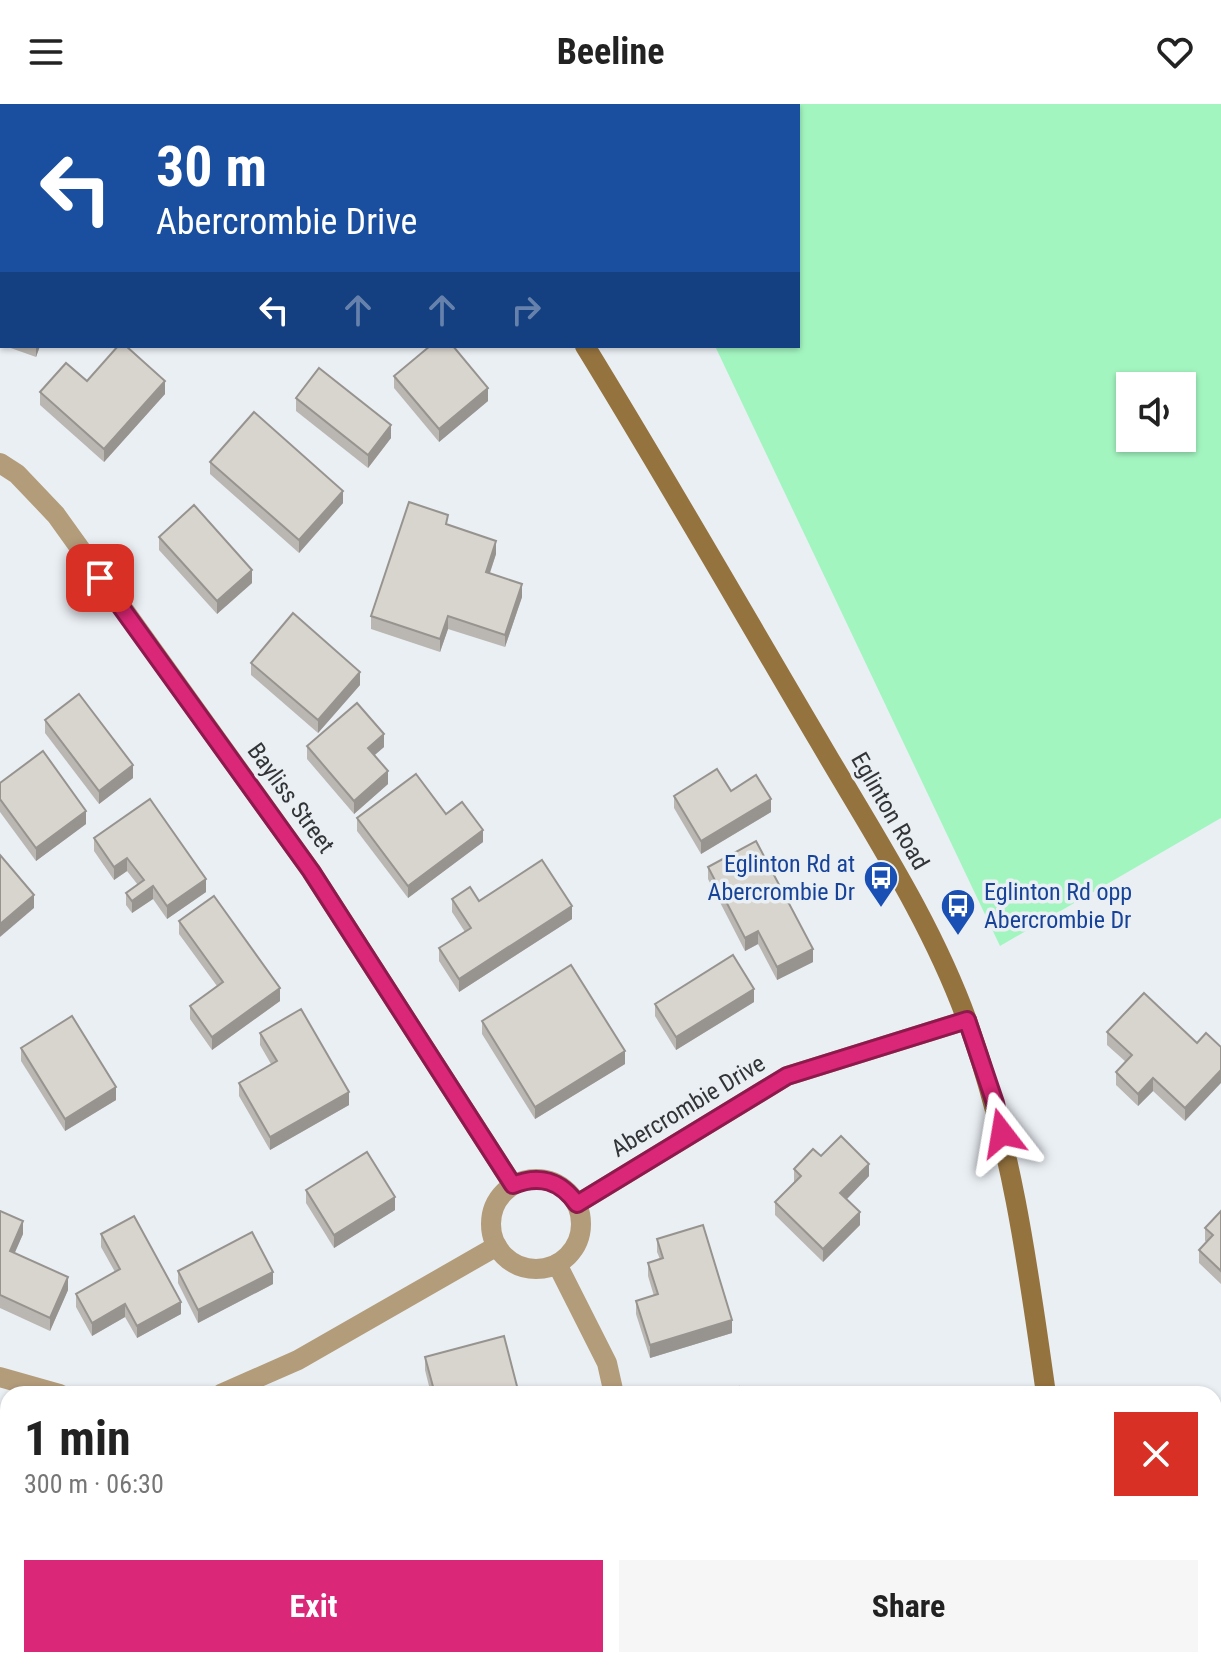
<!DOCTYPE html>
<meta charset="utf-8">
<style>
:root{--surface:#fff;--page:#f6f6f6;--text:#222;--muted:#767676;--accent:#db2777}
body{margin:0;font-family:"Roboto Condensed",sans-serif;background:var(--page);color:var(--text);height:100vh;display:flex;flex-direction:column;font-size:30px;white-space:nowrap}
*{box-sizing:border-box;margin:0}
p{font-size:26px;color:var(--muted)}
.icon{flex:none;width:44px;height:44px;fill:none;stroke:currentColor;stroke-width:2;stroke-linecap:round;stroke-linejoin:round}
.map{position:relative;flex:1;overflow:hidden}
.details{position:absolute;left:0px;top:1282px;width:1222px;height:282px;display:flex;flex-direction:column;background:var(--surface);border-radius:24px 24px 0 0;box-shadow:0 2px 6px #0004}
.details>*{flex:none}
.banner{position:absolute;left:0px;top:0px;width:800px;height:244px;box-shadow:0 2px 6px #0004;background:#1a4fa0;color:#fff;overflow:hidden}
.tools{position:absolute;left:1116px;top:268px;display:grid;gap:16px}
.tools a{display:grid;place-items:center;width:80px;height:80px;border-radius:0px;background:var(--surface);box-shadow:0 2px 6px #0004;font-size:40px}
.pin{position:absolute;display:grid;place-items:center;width:68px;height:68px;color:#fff;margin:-34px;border-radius:16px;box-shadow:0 4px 12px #0006}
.me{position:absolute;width:88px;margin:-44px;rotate:346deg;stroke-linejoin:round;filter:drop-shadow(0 0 6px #0008)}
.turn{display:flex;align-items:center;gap:28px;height:168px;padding:0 24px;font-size:36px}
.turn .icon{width:104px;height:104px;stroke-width:2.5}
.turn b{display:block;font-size:56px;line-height:68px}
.lanes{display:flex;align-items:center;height:76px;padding:0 24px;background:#0003;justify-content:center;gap:40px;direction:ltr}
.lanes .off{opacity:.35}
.round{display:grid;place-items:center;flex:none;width:84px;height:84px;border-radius:0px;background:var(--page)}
.head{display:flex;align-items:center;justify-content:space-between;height:136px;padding:0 24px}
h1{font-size:48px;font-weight:700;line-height:60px}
.primary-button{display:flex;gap:16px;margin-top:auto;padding:16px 24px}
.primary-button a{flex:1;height:92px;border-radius:0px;background:var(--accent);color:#fff;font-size:32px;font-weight:700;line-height:92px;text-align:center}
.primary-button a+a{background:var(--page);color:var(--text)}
header{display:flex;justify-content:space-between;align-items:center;height:104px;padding:0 24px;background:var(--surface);font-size:36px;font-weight:700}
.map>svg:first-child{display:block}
</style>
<header><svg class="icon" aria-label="menu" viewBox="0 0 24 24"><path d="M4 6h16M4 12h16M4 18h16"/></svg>Beeline<svg class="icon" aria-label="heart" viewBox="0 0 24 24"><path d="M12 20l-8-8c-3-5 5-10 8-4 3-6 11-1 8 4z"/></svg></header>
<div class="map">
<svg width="1221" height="1563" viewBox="0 0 1221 1563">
<rect width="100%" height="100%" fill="#eaeff4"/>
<!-- green -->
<path fill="#a3f5c0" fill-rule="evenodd" d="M600,0H1221V714L1000,842L715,242H798V2ZM1130,282H1182V334H1130Z"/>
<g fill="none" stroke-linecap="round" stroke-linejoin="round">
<!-- street -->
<g stroke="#b39c7a" stroke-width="20">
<polyline points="0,359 17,370 56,411 311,767 513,1081"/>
<circle cx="536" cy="1120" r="45"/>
<polyline points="577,1100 787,972 967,916"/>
<polyline points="557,1160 607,1259 614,1290"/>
<polyline points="0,1273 60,1290"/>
<polyline points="221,1290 298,1256 497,1142"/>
<polyline points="575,1563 577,1556"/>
</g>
<!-- secondary -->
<g stroke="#95733f" stroke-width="20">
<polyline points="437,0 438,2"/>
<path d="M585,242C665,372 741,505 819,637C872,728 932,818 968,919C1012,1042 1028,1162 1046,1290"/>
<polyline points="1042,1563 1044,1556"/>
</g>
</g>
<!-- wall -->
<g fill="#bab6b1">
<polygon points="58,0 77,0 76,2 62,2"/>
<polygon points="101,0 135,0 134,2 105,2"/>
<polygon points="0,142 2,143 2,241 0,240"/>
<polygon points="5,242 40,242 36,253"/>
<polygon points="394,272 488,297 439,338 394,284"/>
<polygon points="40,288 165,290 104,358 40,301"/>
<polygon points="296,294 391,334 368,364 296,307"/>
<polygon points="210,358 343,399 299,449 210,370"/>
<polygon points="448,421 496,450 490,469 522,493 505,543 448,525 440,548 371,525 371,512"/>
<polygon points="159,433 252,479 217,510 159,446"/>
<polygon points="251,559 360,581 318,629 251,571"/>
<polygon points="45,616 133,674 99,700 45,629"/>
<polygon points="307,642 384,643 374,651 388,680 354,710 307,655"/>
<polygon points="0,679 86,720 36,757 0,708"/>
<polygon points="731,687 771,708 701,750 674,704 674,692"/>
<polygon points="446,710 483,738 408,794 357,727 357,714"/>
<polygon points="94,734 206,788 167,815 153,795 132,809 126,801 126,789 138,781 127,767 114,776 94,747"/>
<polygon points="708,763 813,858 777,876 758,840 745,847 708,775"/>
<polygon points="452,795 479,797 572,815 459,888 439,857 439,844 465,828 452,808"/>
<polygon points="179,817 280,897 212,946 190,915 190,902 217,882 179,830"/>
<polygon points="754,898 676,946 655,912 655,900"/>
<polygon points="482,917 625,960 535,1015 482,930"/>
<polygon points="1107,928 1197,939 1185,1017 1153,987 1138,1002 1116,981 1116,968 1126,958 1107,941"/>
<polygon points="260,929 349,1001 270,1046 239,992 239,979 271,960 260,941"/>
<polygon points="21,944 116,996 65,1027 21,957"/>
<polygon points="821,1052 869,1072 847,1095 860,1121 823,1158 775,1111 775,1098 794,1078 794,1065"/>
<polygon points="306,1086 395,1106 334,1144 306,1099"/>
<polygon points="0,1107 23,1130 14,1149 68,1186 50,1227 0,1204"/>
<polygon points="1221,1107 1221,1180 1199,1159 1199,1146 1207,1138 1205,1137 1205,1124"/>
<polygon points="101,1130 181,1210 137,1234 125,1213 92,1232 76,1203 76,1190 115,1168 101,1143"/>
<polygon points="657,1135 732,1229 650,1254 636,1210 636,1197 654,1192 648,1172 648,1159 660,1155 657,1148"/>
<polygon points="178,1167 273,1180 198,1219 178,1179"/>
<polygon points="425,1253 519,1290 431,1290 425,1266"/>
<polygon points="438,1556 461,1556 459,1562"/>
</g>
<!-- shaded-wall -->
<g fill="#979490">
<polygon points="36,242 40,242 36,253"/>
<polygon points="165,277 165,290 104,358 104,345"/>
<polygon points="488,284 488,297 439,338 439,325"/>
<polygon points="391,321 391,334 368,364 368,351"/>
<polygon points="343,387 343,399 299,449 299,436"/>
<polygon points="496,437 496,450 486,480 486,468"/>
<polygon points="252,466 252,479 217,510 217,497"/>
<polygon points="522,480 522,493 505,543 505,531"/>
<polygon points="448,512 448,525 440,548 440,535"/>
<polygon points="360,568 360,581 318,629 318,616"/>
<polygon points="384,630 384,643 368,657 368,644"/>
<polygon points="133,661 133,674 99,700 99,687"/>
<polygon points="388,667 388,680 354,710 354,697"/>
<polygon points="771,695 771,708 701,750 701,737"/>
<polygon points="86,707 86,720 36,757 36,744"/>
<polygon points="483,726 483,738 408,794 408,782"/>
<polygon points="127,754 127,767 114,776 114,763"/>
<polygon points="206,775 206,788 167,815 167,802"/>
<polygon points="153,782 153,795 132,809 132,797"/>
<polygon points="34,791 34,804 0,833 0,820"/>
<polygon points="572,802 572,815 459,888 459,875"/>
<polygon points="758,827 758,840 745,847 745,834"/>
<polygon points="813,845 813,858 777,876 777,863"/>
<polygon points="280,884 280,897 212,946 212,933"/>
<polygon points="754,885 754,898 676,946 676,933"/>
<polygon points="625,947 625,960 535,1015 535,1003"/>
<polygon points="1221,966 1221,979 1185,1017 1185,1004"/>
<polygon points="1153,974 1153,987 1138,1002 1138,990"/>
<polygon points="116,983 116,996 65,1027 65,1015"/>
<polygon points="349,988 349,1001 270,1046 270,1033"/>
<polygon points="869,1060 869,1072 840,1102 840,1089"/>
<polygon points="395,1093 395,1106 334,1144 334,1131"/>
<polygon points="860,1108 860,1121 823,1158 823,1145"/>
<polygon points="23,1117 23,1130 10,1160 10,1147"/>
<polygon points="273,1168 273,1180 198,1219 198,1206"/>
<polygon points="68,1173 68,1186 50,1227 50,1214"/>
<polygon points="181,1198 181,1210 137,1234 137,1222"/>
<polygon points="125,1200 125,1213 92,1232 92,1219"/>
<polygon points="732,1216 732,1229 650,1254 650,1241"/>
<polygon points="8,1371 8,1384 0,1411 0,1398"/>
<polygon points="7,1484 7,1497 0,1517 0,1504"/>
</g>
<!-- building -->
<g fill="#d8d4ce" stroke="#979490" stroke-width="2">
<polygon points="0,142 2,143 2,228 0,227"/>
<polygon points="118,242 126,242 165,277 104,345 40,288 66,259 87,277"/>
<polygon points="430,242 453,242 488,284 439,325 394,272"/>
<polygon points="319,264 391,321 368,351 296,294"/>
<polygon points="254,308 343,387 299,436 210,358"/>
<polygon points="409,398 448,411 446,420 496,437 486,468 522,480 505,531 448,512 440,535 371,512"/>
<polygon points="194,401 252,466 217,497 159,433"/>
<polygon points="293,509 360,568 318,616 251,559"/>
<polygon points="79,590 133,661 99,687 45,616"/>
<polygon points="357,599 384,630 368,644 388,667 354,697 307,642"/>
<polygon points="43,647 86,707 36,744 0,695 0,679"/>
<polygon points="717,665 731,687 756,671 771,695 701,737 674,692"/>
<polygon points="416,670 446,710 462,698 483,726 408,782 357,714"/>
<polygon points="150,695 206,775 167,802 153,782 132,797 126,789 144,776 127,754 114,763 94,734"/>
<polygon points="756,737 813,845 777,863 758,827 745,834 708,763"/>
<polygon points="0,751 34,791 0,820"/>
<polygon points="542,756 572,802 459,875 439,844 471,824 452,795 470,783 479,797"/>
<polygon points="214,792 280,884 212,933 190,902 223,878 179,817"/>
<polygon points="733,851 754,885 676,933 655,900"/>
<polygon points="571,861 625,947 535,1003 482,917"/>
<polygon points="1144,889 1197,939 1206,929 1221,943 1221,966 1185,1004 1153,974 1138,990 1116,968 1132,951 1107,928"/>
<polygon points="301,905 349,988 270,1033 239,979 277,957 260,929"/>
<polygon points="72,912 116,983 65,1015 21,944"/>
<polygon points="841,1032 869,1060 840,1089 860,1108 823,1145 775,1098 801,1072 794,1065 813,1045 821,1052"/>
<polygon points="367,1048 395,1093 334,1131 306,1086"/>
<polygon points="0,1107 23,1117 10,1147 68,1173 50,1214 0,1191"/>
<polygon points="1221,1107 1221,1167 1199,1146 1213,1131 1205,1124"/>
<polygon points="134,1112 181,1198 137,1222 125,1200 92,1219 76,1190 120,1165 101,1130"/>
<polygon points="703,1121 732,1216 650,1241 636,1197 658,1190 648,1159 663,1154 657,1135"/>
<polygon points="252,1128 273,1168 198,1206 178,1167"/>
<polygon points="504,1232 519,1290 435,1290 425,1253"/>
<polygon points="740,1283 773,1290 738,1290"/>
<polygon points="0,1361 8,1363 8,1371 0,1398"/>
<polygon points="0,1482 7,1484 0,1504"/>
<polygon points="210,1556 264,1556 263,1563 208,1563"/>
<polygon points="410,1556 431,1563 408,1563"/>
<polygon points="664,1556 733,1556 759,1563 662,1563"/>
</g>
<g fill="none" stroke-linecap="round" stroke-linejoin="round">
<defs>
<path id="route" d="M100,474L311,767L513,1081C540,1070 561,1077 577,1100L787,972L967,916L995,999L1002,1029"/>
</defs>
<!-- route casing -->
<use href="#route" stroke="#8e194d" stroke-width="20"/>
<!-- route -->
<use href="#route" stroke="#db2777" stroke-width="14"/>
</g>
<!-- icons -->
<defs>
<symbol id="bus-pin" viewBox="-11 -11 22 30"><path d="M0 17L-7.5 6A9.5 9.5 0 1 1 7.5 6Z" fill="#1a4fb4" stroke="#eaeff4"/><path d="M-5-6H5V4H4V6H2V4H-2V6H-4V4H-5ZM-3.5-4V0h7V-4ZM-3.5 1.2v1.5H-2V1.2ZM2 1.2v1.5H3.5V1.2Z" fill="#fff"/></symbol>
</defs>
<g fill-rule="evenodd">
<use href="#bus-pin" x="861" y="754" width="40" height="54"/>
<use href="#bus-pin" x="938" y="782" width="40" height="54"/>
</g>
<g text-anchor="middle" stroke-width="7" stroke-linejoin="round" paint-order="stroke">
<!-- street labels -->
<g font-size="24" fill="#323436" stroke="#eaeff4">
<text transform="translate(291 694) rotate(54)" y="8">Bayliss Street</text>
<text transform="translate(890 707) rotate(60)" y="8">Eglinton Road</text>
<text transform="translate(688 1002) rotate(-31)" y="8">Abercrombie Drive</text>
</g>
<!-- transit labels -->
<g font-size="24" fill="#164399" stroke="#eaeff4" text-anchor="end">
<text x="855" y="768">Eglinton Rd at<tspan x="855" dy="28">Abercrombie Dr</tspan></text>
<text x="984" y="796" text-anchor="start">Eglinton Rd opp<tspan x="984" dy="28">Abercrombie Dr</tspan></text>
</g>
</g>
</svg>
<div class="tools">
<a><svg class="icon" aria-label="sound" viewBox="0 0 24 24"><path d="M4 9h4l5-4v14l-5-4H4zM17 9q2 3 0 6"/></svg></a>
</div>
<div class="pin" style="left:100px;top:474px;background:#d93025"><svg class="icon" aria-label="arrive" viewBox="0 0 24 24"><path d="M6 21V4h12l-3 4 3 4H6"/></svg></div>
<svg class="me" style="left:1002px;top:1029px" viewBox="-20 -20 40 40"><path d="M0-17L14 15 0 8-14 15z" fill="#db2777" stroke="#fff" stroke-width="4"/></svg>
<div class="banner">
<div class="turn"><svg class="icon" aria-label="left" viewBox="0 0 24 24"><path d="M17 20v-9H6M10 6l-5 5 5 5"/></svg><div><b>30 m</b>Abercrombie Drive</div></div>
<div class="lanes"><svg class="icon" aria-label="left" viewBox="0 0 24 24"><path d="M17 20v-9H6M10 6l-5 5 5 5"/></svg><svg class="icon off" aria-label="ahead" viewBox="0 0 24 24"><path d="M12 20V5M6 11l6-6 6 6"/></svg><svg class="icon off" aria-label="ahead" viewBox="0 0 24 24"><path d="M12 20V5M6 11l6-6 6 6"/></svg><svg class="icon off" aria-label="right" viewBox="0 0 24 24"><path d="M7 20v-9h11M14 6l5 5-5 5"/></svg></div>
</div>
<section class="details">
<div class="head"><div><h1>1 min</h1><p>300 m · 06:30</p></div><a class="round" style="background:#d93025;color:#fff"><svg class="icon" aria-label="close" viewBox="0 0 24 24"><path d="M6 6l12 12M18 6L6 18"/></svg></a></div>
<div class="primary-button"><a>Exit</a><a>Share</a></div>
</section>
</div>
